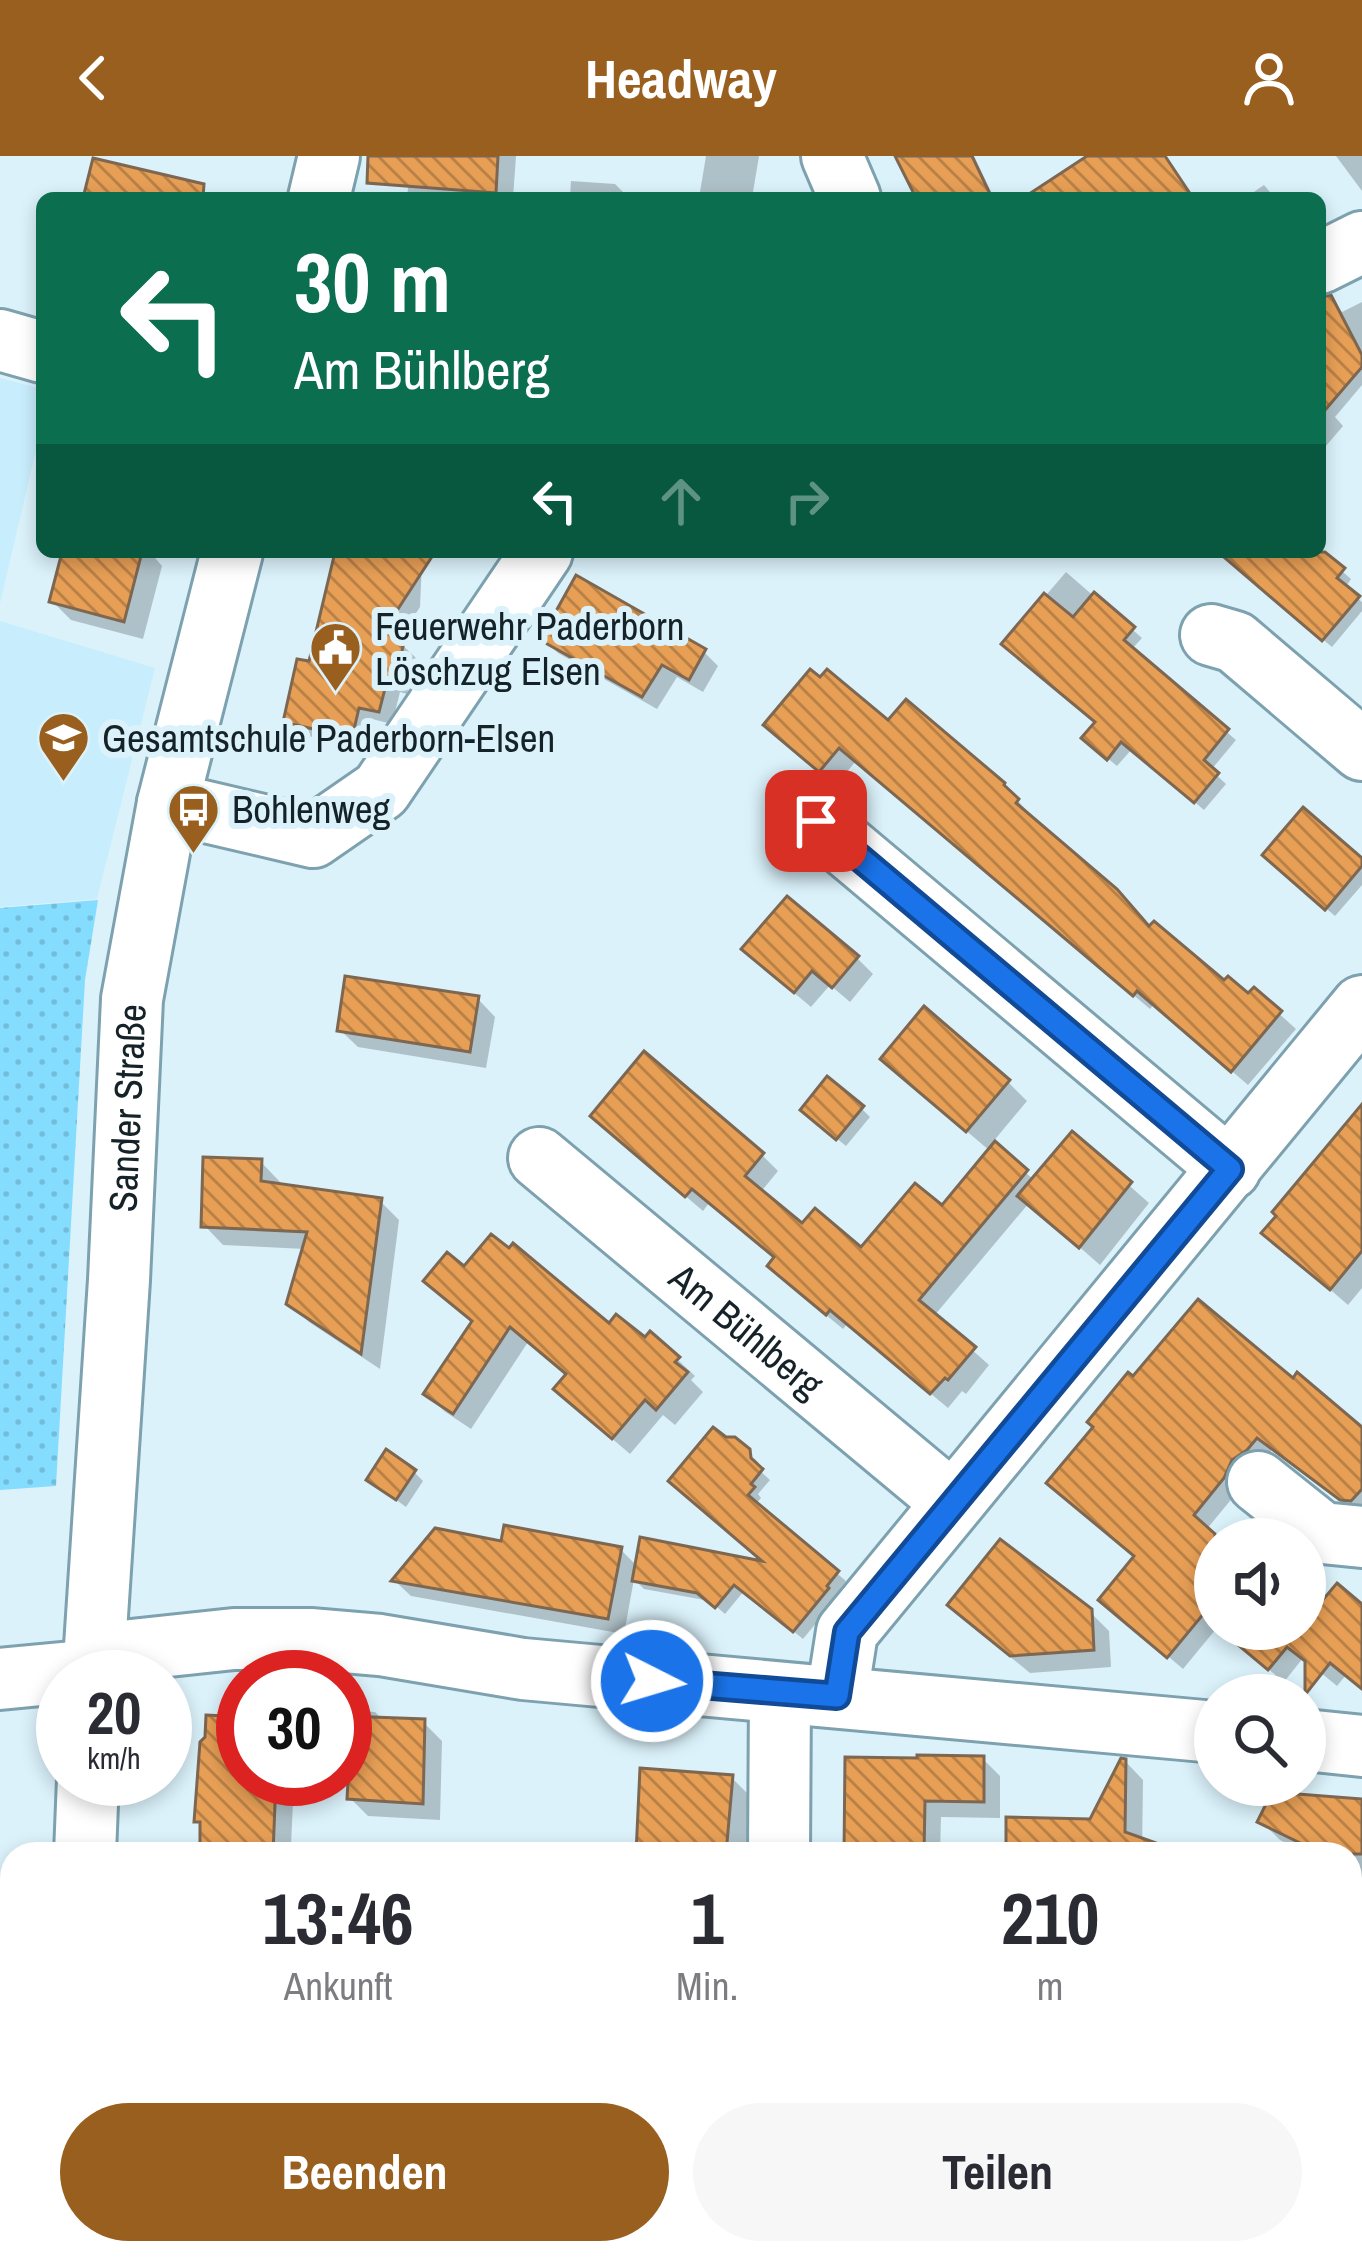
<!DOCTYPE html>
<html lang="de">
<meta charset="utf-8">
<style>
:root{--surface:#fff;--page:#f7f7f7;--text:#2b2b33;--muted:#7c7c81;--accent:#995f1e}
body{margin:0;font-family:"Archivo Narrow",sans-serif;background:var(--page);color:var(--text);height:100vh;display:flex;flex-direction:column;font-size:45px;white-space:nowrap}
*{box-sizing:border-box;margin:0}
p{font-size:39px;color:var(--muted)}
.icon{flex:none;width:66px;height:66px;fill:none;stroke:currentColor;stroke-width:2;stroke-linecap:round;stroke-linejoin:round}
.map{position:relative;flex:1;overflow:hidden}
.sheet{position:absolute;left:0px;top:1686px;width:1362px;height:423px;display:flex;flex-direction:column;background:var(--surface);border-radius:36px 36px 0 0;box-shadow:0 6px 18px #0003}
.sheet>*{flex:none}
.top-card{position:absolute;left:36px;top:36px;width:1290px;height:366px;border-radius:18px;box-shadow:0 6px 18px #0003;background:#0b6e4f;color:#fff;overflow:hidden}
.tools{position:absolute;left:1194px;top:1362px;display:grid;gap:24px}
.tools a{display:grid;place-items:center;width:132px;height:132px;border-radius:50%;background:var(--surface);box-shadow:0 6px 18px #0003;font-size:60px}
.speed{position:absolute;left:36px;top:1494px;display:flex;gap:24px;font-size:60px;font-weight:700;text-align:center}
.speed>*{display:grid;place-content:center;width:156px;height:156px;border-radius:50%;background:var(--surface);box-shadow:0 6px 18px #0003;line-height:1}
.speed small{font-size:30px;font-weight:400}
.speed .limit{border:18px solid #d22;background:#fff;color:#111}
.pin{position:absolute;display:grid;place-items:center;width:102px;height:102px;color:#fff;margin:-51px;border-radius:24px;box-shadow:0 6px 18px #0006}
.me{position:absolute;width:132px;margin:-66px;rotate:95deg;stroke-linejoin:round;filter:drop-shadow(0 0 9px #0008)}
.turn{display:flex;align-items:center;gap:42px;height:252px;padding:0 60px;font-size:54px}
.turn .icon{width:156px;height:156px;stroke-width:2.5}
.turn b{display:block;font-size:84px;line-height:102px}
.lanes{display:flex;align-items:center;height:114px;padding:0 60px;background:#0003;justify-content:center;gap:60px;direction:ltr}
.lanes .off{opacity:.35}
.eta{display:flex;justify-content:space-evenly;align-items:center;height:204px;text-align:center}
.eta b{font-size:72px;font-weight:700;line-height:84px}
.button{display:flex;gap:24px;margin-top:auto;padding:24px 60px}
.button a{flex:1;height:138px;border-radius:72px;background:var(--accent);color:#fff;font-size:48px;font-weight:700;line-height:138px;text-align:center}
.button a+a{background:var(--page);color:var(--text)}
header{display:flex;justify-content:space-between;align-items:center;height:156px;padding:0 60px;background:var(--accent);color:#fff;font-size:54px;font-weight:700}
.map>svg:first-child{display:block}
</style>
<header><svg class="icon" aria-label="back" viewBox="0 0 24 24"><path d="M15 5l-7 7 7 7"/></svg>Headway<svg class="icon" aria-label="person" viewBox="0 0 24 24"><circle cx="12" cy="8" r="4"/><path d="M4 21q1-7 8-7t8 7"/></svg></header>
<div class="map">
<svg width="1362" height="2108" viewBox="0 0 1362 2108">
<defs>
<pattern id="grass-dots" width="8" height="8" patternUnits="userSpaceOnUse" patternTransform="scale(3)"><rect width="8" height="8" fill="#84ddfe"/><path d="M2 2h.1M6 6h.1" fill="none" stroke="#71bdda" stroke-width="1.8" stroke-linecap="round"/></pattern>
<pattern id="building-back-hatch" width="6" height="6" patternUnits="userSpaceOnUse" patternTransform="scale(3)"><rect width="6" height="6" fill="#e79f56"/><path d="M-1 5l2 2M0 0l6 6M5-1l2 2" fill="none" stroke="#ba8147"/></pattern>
</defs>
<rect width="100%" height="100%" fill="#dbf2fb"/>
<!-- built -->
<g fill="#c8edfc">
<polygon points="0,222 42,233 42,269 0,447"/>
<polygon points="0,465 155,512 97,743 0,751"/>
</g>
<!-- grass -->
<polygon fill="url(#grass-dots)" points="98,744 85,824 56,1330 0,1334 0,752"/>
<!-- shadow -->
<g fill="#0003">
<polygon points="416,0 516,0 513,42 407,42 411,2"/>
<polygon points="706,0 759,0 752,42 699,42"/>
<polygon points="899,0 974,0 994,42 919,42"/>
<polygon points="1336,0 1362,0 1362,35"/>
<polygon points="571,25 615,28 624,37 623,42 570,42"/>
<polygon points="1264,29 1275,42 1245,42"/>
<polygon points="1330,142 1342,156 1362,146 1362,229 1335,261 1343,270 1320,297 1320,143"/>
<polygon points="65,396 150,396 162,410 143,483 71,464 52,445"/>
<polygon points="338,396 412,396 422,406 420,451 398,485 416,502 407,538 400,536 392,568 372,563 365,593 299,578 286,565 311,509"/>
<polygon points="1225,396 1320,396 1351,423 1345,432 1362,446 1362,455 1332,491 1255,427"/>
<polygon points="1066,416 1142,482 1131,494 1236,584 1211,614 1226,628 1204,654 1132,593 1117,610 1094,591 1098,567 1005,487"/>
<polygon points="544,483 704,496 718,510 703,536 677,521 657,553 558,497"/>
<polygon points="889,568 1003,629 1032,660 1030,663 1150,773 1249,842 1254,835 1296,873 1248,929 1154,848 1150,853 856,605 836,629 783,584"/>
<polygon points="1362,706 1362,729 1335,760 1274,708"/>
<polygon points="857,802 873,818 850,846 830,829 811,851 762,810"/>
<polygon points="478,843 495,861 486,912 358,891 340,874"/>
<polygon points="903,921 1008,926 1027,945 992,987 1034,1024 1072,979 1149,1047 1100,1109 1029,1047 934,1160 989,1209 966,1238 962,1235 948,1252 847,1168 843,1173 786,1126 777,1102 709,1047 703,1055 609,975 762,999 778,1015 760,1037 802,1071 861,1095 942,1054 990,995"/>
<polygon points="862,953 870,961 846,990 812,962"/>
<polygon points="1362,953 1362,1132 1348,1149 1265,1077"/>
<polygon points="261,1006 280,1026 280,1030 380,1045 399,1064 380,1213 309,1166 290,1147 305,1093 223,1089 204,1069"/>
<polygon points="464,1114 609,1171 677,1203 695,1220 691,1224 703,1236 675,1269 663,1259 630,1298 574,1250 568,1219 528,1186 471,1273 444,1255 427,1238 475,1166"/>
<polygon points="1293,1226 1362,1274 1362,1358 1357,1357 1272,1294 1206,1374 1216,1383 1216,1473 1183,1513 1102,1444"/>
<polygon points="725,1284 734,1284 758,1306 759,1314 770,1324 758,1338 761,1342 755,1349 846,1425 834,1441 836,1443 803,1483 744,1435 725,1458 710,1445 644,1433 634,1423 624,1478 411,1440 395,1425 503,1388 621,1394 638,1411 770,1409"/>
<polygon points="414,1316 423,1325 406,1351 369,1324"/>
<polygon points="1305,1444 1318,1454 1362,1452 1362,1532 1346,1519 1337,1530 1303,1502 1284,1526 1220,1473 1305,1473"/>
<polygon points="1090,1456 1109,1475 1111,1511 1030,1517 969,1467"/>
<polygon points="345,1554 375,1556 384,1565 423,1566 442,1585 440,1664 368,1660 350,1642 351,1623 345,1623"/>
<polygon points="243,1564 243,1623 294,1623 291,1690 299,1698 203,1698 203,1671 197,1664"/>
<polygon points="983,1603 1000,1620 1000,1662 941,1661 940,1698 841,1698 841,1687 847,1687"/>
<polygon points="1125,1605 1143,1624 1142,1698 1009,1698 1092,1666"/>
<polygon points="732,1622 750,1640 745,1698 639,1698"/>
<polygon points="1362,1650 1362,1728 1350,1723 1350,1698 1308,1698 1280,1684 1261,1665"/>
<polygon points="1350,2001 1362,2004 1362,2077 1350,2065"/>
<polygon points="178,2097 294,2097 293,2108 178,2108"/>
<polygon points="623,2097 698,2097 698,2108 649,2108 650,2101 627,2101"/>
</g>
<!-- building -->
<g fill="url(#building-back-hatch)" stroke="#7e6751" stroke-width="3">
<polygon points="368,0 498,0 496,37 367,27"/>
<polygon points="895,0 972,0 992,42 916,42"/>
<polygon points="1087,0 1165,0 1193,42 1023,42"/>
<polygon points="93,2 204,28 203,42 83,42"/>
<polygon points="1331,139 1362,199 1362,211 1320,260 1320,141"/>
<polygon points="62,396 142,396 124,466 49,446"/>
<polygon points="335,396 435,396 385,473 404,486 395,527 387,525 379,556 359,552 352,582 283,566 297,503 309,505"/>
<polygon points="1218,396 1325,396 1345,412 1337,422 1360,440 1322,485"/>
<polygon points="576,419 706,493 689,524 662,509 642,541 540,484"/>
<polygon points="1094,436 1135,471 1124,484 1229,573 1204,604 1219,617 1194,647 1121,586 1107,604 1081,582 1095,566 1001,488 1044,437 1073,461"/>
<polygon points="810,513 820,521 827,513 888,564 906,543 1005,627 1004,629 1019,643 1016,647 1117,733 1149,770 1154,765 1224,824 1228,820 1248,837 1254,831 1282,855 1231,916 1137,835 1133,840 839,592 819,616 763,569"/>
<polygon points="1303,651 1362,702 1362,710 1325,754 1262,699"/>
<polygon points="787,740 859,800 832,832 812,815 794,837 741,793"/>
<polygon points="345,820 479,840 470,896 337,875"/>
<polygon points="924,850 1010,924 966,976 880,903"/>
<polygon points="644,895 764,997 745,1020 802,1067 815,1052 861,1091 915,1027 942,1049 995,985 1028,1014 919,1144 976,1191 948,1224 945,1222 930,1238 830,1154 826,1159 767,1110 774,1101 692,1033 685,1041 590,960"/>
<polygon points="827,920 864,950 836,984 800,954"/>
<polygon points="1362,948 1362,1095 1330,1134 1261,1077 1276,1060 1272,1056"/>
<polygon points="1072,975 1132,1026 1079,1092 1017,1040"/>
<polygon points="203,1001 262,1003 261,1025 382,1042 361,1198 286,1148 307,1076 201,1071"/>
<polygon points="491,1078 509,1092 513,1087 609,1167 616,1158 645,1181 650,1175 680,1201 675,1206 688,1216 656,1254 645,1244 612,1283 553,1233 566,1218 510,1171 453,1258 423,1238 472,1165 423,1125 447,1096 464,1110"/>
<polygon points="1198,1143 1293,1222 1297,1216 1362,1271 1362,1333 1351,1345 1340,1344 1257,1282 1247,1294 1232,1304 1224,1322 1194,1359 1215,1378 1215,1444 1167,1502 1098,1444 1134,1400 1046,1327 1093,1271 1087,1266 1128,1216 1133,1220"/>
<polygon points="713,1271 726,1281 735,1281 750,1293 751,1302 763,1313 751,1328 755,1331 748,1339 839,1415 827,1430 829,1432 793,1476 734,1429 715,1452 697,1437 632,1425 640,1381 762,1405 668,1325"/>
<polygon points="386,1293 416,1314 396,1344 366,1324"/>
<polygon points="504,1369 622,1391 608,1463 391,1425 435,1372 501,1385"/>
<polygon points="1000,1383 1092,1453 1094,1494 1010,1500 947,1449"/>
<polygon points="1337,1427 1362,1448 1362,1533 1330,1507 1305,1539 1305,1505 1287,1491 1268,1514 1219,1473 1305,1473 1305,1465"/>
<polygon points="206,1559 243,1561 243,1623 276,1623 273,1698 200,1698 200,1666 194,1666 200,1586 205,1581"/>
<polygon points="345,1560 425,1563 423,1648 347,1643 349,1608 345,1607"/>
<polygon points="917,1599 984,1600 984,1646 925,1645 924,1698 844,1698 845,1601 917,1602"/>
<polygon points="1121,1602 1126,1603 1125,1676 1173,1693 1172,1698 1006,1698 1006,1661 1090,1663"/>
<polygon points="640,1612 733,1619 726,1698 636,1698"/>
<polygon points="1272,1636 1362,1643 1362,1698 1323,1698 1257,1666"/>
</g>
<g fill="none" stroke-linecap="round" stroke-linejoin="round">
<defs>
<g id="minor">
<polyline points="832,0 850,42"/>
<polyline points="319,42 329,0"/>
<polyline points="1320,107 1362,86"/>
<polyline points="0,184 42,196"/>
<polyline points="1211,479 1235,486 1362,594"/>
<polyline points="168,647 313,681 381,634 542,396"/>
<polyline points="816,665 1230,1013"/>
<path id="s1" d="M539,1002L952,1346"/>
<polyline points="1258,1326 1322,1377 1362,1381"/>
<polyline points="94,1498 234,1483 310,1483 380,1489 523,1513 1215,1576"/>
<path id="s2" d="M93,1521L119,1124L132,843L168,647L232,396"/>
<polyline points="0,1523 93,1514"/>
<polyline points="837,1540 847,1476 1362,850"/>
<polyline points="1305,1584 1362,1590"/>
<polyline points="85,1698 88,1623"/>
<polyline points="779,1698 780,1537"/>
<polyline points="1188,2097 1261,2102 1280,2108"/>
<polyline points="66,2108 66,2097"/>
<polyline points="773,2108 773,2097"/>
<polyline points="819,2108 925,2097"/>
</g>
</defs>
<!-- minor casing -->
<use href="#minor" stroke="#7da1af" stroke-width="66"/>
<!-- minor -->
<use href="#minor" stroke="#fff" stroke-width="60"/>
</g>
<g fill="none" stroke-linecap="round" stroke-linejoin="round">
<defs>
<polyline id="route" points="652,1525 837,1540 847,1476 1230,1013 816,665"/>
</defs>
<!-- route casing -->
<use href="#route" stroke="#114b97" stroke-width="30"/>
<!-- route -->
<use href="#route" stroke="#1a73e8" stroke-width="21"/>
</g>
<!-- icons -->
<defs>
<symbol id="civic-pin" viewBox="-11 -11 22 30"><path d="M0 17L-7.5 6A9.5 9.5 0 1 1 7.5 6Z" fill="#995f1e" stroke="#dbf2fb"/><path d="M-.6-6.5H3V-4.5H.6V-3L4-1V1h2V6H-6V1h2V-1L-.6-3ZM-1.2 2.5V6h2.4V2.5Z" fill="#fff"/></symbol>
<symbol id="school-pin" viewBox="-11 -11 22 30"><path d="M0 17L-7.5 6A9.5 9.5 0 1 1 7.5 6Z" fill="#995f1e" stroke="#dbf2fb"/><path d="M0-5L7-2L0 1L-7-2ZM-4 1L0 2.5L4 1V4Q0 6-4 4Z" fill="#fff"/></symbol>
<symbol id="bus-pin" viewBox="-11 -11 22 30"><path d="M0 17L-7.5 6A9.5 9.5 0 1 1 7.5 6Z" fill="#995f1e" stroke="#dbf2fb"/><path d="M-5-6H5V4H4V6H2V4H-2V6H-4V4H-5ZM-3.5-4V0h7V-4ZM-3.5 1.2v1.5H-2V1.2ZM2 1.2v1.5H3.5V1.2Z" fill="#fff"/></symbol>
</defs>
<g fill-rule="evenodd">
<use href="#civic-pin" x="306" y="462" width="59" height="81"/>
<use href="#school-pin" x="34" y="552" width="59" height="81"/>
<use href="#bus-pin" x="164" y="624" width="59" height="81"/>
</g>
<g text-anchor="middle" stroke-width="12" stroke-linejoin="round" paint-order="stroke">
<!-- poi labels -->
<g font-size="39" fill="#152329" stroke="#dbf2fb" text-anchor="start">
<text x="375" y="484">Feuerwehr Paderborn<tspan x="375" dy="45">Löschzug Elsen</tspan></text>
<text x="102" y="596">Gesamtschule Paderborn-Elsen</text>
<text x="232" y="667">Bohlenweg</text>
</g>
<!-- street labels -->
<g font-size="39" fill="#152329" stroke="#dbf2fb">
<text dy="14" stroke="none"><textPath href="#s2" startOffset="570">Sander Straße</textPath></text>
<text dy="14" stroke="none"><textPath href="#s1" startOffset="270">Am Bühlberg</textPath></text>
</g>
</g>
</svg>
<div class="tools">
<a><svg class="icon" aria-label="sound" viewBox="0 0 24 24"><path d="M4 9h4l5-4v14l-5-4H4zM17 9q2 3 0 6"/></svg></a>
<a><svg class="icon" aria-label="search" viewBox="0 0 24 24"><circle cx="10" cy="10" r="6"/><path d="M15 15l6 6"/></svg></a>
</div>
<div class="speed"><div>20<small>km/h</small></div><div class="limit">30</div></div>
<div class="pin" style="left:816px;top:665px;background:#d93025"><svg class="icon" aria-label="arrive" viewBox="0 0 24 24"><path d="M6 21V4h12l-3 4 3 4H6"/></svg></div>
<svg class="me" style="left:652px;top:1525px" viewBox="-20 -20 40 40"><circle r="17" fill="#1a73e8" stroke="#fff" stroke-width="3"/><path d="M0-11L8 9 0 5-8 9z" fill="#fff"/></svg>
<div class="top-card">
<div class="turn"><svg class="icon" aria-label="left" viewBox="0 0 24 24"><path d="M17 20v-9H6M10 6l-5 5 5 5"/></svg><div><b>30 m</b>Am Bühlberg</div></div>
<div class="lanes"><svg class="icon" aria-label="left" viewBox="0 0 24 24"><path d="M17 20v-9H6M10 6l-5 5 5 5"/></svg><svg class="icon off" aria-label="ahead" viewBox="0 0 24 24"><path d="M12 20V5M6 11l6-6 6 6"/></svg><svg class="icon off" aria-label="right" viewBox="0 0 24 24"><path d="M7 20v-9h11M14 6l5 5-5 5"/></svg></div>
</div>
<section class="sheet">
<div class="eta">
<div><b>13:46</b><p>Ankunft</p></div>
<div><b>1</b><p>Min.</p></div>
<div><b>210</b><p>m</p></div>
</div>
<div class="button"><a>Beenden</a><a>Teilen</a></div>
</section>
</div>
